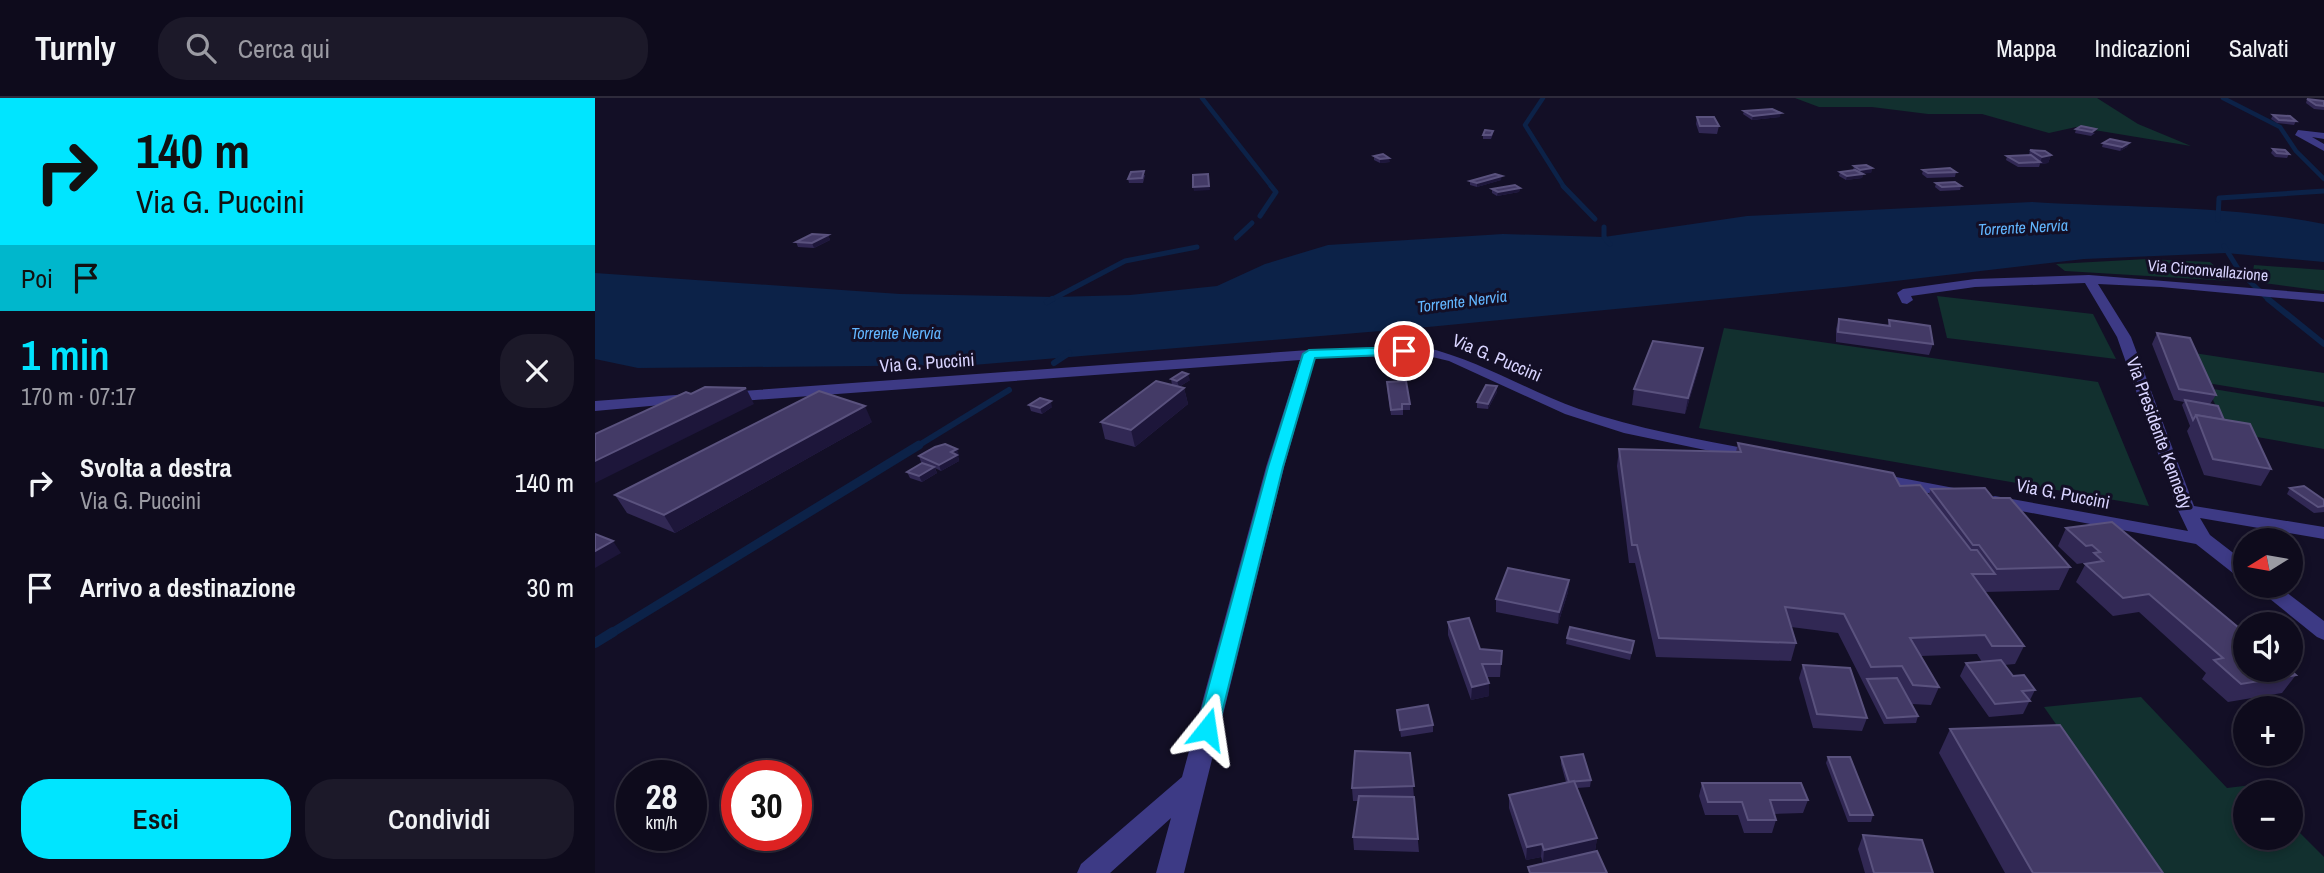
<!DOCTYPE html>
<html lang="it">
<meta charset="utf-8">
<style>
:root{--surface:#0e0b1c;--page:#1c1929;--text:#f1f3f6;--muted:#9b9ba3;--line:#2e2b3b;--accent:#00e5ff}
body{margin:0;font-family:"Archivo Narrow",sans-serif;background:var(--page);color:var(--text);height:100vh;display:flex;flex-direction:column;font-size:26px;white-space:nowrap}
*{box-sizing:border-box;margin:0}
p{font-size:23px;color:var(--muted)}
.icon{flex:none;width:38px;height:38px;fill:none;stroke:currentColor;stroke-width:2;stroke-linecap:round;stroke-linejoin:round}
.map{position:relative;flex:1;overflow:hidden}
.side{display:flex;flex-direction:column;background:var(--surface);width:595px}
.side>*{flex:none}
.top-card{background:#00e5ff;color:#111;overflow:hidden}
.needle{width:46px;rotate:259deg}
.buttons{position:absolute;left:1638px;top:430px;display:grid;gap:14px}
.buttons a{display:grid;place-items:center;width:70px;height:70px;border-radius:50%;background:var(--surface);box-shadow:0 4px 10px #0003,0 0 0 2px var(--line);font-size:35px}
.speed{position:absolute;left:21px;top:662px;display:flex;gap:14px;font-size:35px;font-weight:700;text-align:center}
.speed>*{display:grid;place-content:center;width:91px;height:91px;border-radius:50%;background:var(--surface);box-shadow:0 4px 10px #0003,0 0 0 2px var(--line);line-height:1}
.speed small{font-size:18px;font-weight:400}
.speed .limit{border:10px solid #d22;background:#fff;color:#111}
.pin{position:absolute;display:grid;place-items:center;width:60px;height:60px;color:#fff;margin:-30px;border:4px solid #fff;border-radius:50%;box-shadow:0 2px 7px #0007}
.me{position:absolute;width:77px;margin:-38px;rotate:15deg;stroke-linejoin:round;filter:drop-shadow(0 0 5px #0008)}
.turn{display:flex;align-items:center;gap:24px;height:147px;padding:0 21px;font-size:32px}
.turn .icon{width:91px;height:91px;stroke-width:2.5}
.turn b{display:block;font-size:49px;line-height:60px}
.then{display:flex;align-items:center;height:66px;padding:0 21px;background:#0003;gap:14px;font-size:26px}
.round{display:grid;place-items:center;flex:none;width:74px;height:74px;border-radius:28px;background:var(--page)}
.headline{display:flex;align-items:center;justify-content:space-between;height:119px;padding:0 21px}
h1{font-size:42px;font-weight:600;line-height:52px;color:var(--accent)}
.primary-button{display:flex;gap:14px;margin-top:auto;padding:14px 21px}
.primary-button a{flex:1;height:80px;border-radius:28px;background:var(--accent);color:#111;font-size:28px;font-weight:600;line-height:80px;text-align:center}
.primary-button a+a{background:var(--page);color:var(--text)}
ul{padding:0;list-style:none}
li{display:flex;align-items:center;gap:21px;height:105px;padding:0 21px}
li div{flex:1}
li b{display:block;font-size:26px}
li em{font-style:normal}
header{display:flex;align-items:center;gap:42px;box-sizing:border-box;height:98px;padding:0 35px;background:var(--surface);border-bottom:2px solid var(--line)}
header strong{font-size:33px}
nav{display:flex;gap:38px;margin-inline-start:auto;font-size:24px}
.search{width:490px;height:63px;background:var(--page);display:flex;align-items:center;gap:18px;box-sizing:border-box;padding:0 24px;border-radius:28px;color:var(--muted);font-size:26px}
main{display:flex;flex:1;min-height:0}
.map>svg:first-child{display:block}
</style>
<header>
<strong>Turnly</strong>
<div class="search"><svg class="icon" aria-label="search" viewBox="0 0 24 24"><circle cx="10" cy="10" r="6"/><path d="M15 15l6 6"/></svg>Cerca qui</div>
<nav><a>Mappa</a><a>Indicazioni</a><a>Salvati</a></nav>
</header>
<main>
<section class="side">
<div class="top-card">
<div class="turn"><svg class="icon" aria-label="right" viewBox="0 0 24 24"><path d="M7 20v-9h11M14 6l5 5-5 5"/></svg><div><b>140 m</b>Via G. Puccini</div></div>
<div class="then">Poi<svg class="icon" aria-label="arrive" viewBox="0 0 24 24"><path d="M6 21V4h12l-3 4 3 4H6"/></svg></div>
</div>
<div class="headline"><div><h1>1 min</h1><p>170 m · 07:17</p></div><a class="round"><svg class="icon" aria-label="close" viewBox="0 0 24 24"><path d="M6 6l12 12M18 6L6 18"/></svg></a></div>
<ul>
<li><svg class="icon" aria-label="right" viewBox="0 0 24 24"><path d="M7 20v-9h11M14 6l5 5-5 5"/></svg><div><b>Svolta a destra</b><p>Via G. Puccini</p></div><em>140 m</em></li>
<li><svg class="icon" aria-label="arrive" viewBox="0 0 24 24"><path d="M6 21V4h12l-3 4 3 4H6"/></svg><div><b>Arrivo a destinazione</b></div><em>30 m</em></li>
</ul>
<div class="primary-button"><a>Esci</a><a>Condividi</a></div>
</section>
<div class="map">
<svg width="1729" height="775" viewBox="0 0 1729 775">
<rect width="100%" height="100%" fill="#130f26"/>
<!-- green -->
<g fill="#12302f">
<polygon points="1200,0 1502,0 1543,26 1596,48 1481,29 1454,35 1387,16 1333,16 1277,9 1224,9"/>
<polygon points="1552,161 1615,164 1636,183 1470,173 1461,166"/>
<polygon points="1659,167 1729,172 1729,193 1669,185 1658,173"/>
<polygon points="1342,198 1498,216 1521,261 1352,240"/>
<polygon points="1129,230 1503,284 1554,408 1104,330"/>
<polygon points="1599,255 1729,275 1729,304 1612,285"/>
<polygon points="1612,290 1729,309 1729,351 1634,334"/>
<polygon points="1546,599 1632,690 1657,687 1665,695 1650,695 1650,740 1696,740 1696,726 1729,759 1729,775 1565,775 1449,609"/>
</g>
<!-- water -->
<path fill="#0c2248" d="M1437,104C1534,110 1633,107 1729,126V164L1631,155L1489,161L1249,189L833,229L378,267L43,270L0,261V175L305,196L459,199L535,197L622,188L670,166L733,147L908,136L1009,139L1152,118Z"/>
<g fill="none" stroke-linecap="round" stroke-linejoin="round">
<!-- stream-far4 -->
<g stroke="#0c2248" stroke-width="4.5">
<polyline points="607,0 677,89"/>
<polyline points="948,0 930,27 969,89"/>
<polyline points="1628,0 1685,29 1701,53 1729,81"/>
</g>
<!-- stream-far3 -->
<g stroke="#0c2248" stroke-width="5">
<polyline points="968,88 1000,121"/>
<polyline points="665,118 681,94 676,88"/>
<polyline points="1623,122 1624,100 1729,93"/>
<polyline points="1009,129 1009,139 1015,146"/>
<polyline points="641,140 657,125"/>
<polyline points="1629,148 1645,174 1675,203"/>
<polyline points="454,203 530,163 602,149"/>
</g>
<!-- stream-far2 -->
<g stroke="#0c2248" stroke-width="6">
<polyline points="1673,201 1729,246"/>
<polyline points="452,204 457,201"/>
<polyline points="459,265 474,255"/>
<polyline points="321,349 414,292"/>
</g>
<!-- stream-far1 -->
<polyline stroke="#0c2248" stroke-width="9" points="15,536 324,347"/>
<!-- stream -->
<polyline stroke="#0c2248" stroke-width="10" points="0,545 18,534"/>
<!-- minor -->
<g fill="#3d3a85" fill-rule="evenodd">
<polygon points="1703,32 1729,35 1729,41 1717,39 1729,46 1729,53 1700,37"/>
<polygon points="1494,177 1729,196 1729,204 1566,189 1503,186 1536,239 1599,408 1729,429 1729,441 1605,420 1615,437 1650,464 1650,480 1643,479 1601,446 1394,407 1391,403 1394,399 1400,398 1593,433 1583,412 1522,239 1490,185 1380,189 1316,198 1318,202 1312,206 1307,205 1302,195 1308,191 1380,181"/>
<path d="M829,249C884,262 931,292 984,311C1042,331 1103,341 1163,353L1171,358L1163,363L1029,335L970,316L854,263L829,257L720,260L689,369L589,775H561L576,720L515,775H482L486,766L587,679L671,369L705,262L133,304L125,299L133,294L714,252Z"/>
<polygon points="94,296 102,301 99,304 0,313 0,303"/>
<polygon points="1280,375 1359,390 1368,395 1359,400 1274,384 1271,380 1274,376"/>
<polygon points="1659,488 1683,488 1729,523 1729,542 1722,539"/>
</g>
</g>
<!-- wall -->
<g fill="#312854">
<polygon points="1712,1 1729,3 1729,12 1719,11 1711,5"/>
<polygon points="1149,13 1185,19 1157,22 1148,16"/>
<polygon points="1678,17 1701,23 1699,27 1682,25 1676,21"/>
<polygon points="1102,19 1124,28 1122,36 1104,35 1101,26"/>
<polygon points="1481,31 1500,35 1496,38 1480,35"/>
<polygon points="898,33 898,36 896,41 888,41 888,37"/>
<polygon points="1508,45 1534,45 1532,49 1525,53 1507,49"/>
<polygon points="1678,51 1694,56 1692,60 1680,59 1676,55"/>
<polygon points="1435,52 1456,57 1453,65 1445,66 1444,69 1423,69 1411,62 1412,58 1434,57"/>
<polygon points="779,58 795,64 785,65 779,62"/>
<polygon points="1259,68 1277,70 1276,75 1267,75 1268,76 1267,80 1251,82 1244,78 1245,74 1258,72"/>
<polygon points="1328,72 1361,74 1360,79 1332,80 1327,76"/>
<polygon points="550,77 548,85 534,85 533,81"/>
<polygon points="906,82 882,89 875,87 875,83"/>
<polygon points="1341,85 1366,88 1365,92 1345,93 1340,89"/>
<polygon points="925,90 924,94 902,98 897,95 897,91"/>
<polygon points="233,137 235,142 219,150 203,149 201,144"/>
<polygon points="1244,221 1293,227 1294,222 1338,246 1334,257 1241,244 1241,231"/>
<polygon points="1562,235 1621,297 1615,306 1676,371 1666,388 1609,377 1592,333 1595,328 1587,307 1589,304 1579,302 1557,246"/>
<polygon points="1105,266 1090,316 1037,307 1039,291"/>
<polygon points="576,281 595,282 584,289 589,290 593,306 540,349 510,341 506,324 577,287"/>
<polygon points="902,288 902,294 893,311 882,310 882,304"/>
<polygon points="792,290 815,306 815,312 808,312 808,317 796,317"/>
<polygon points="434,307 457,309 447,316 436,313"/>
<polygon points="277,324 80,435 32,415 20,397"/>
<polygon points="1143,345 1305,388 1333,398 1336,391 1398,400 1475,469 1464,492 1389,494 1429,548 1420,566 1409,567 1418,578 1440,592 1428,616 1394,619 1365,578 1371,565 1387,564 1382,556 1326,558 1344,589 1336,607 1317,606 1323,618 1321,625 1289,626 1243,535 1196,529 1201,545 1196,563 1061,559 1040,465 1034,465 1022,368 1024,351 1141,354"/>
<polygon points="364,357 363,358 364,363 346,373 340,370 342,375 327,384 315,380 312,374 329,365 326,364 324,358"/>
<polygon points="1695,390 1729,402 1729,414 1719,415 1692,396"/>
<polygon points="1471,430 1701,577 1687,595 1633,604 1607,581 1611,575 1544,514 1518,518 1481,484 1490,467 1488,465 1482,466 1463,448"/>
<polygon points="974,482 973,494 963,526 901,514 901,501"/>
<polygon points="853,524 885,551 907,553 905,579 892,579 894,598 876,602 853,537"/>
<polygon points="972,540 1038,550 1035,562 971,546"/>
<polygon points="1208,567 1272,620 1267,633 1218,630 1204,580"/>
<polygon points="802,612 838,627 838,634 806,639"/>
<polygon points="1355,631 1568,775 1410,775 1344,655"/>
<polygon points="815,655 824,754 759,752 758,739 763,703 758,703 757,690"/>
<polygon points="966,659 996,682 995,689 982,690 1002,740 1000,753 948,765 946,759 931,762 914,710 914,697 971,684 966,666"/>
<polygon points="1233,659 1278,717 1276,724 1253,724 1231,665"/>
<polygon points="1107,685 1213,702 1208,715 1179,716 1181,722 1177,735 1149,735 1143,717 1110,717 1104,698"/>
<polygon points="1268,737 1338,775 1270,775 1263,751"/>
</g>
<!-- shaded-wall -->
<g fill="#1d163a">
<polygon points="1186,15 1185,19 1157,22 1158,18"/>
<polygon points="1534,45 1532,49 1525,53 1527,49"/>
<polygon points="1456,57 1453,65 1445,66 1447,59"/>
<polygon points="794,60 795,64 785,65 785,61"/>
<polygon points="1277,70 1276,75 1264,76 1265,72"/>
<polygon points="613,76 615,92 599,93 598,89"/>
<polygon points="1268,76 1267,80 1251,82 1252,78"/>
<polygon points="907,78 906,82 882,89 882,85"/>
<polygon points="925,90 924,94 902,98 903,94"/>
<polygon points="233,137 235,142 219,150 217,145"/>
<polygon points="1108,250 1105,266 1090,316 1093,300"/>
<polygon points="593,276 595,282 584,289 582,283"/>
<polygon points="902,288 902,294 893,311 893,306"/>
<polygon points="151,290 159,306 0,385 0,363"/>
<polygon points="589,290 593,306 540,349 536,332"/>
<polygon points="456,303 457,309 447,316 445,310"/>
<polygon points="270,308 277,324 80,435 69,417"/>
<polygon points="362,351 364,357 363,358 364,363 346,373 344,367 356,354"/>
<polygon points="339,369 342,375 327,384 324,378"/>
<polygon points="18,443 26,455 0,470 0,453"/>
<polygon points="974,482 973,494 963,526 964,514"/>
<polygon points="894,585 894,598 876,602 877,589"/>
<polygon points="1002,740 1000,753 948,765 949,752"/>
<polygon points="947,746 946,759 931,762 932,749"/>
</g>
<!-- building -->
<g fill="#433a66" stroke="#5a527e" stroke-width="2">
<polygon points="1712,1 1729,3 1729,8 1721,7"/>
<polygon points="1177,11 1186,15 1158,18 1149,13"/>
<polygon points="1678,17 1695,18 1701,23 1684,22"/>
<polygon points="1102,19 1119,19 1124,28 1105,28"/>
<polygon points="1486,28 1501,31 1497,34 1481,31"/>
<polygon points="890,32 898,33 896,37 888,37"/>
<polygon points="1515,41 1534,45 1527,49 1508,45"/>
<polygon points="1678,51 1690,52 1694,56 1682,55"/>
<polygon points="1435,52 1450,53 1456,57 1447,59"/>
<polygon points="788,56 794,60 785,61 779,58"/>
<polygon points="1436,57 1445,64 1424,65 1412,58"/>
<polygon points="1271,67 1277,70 1265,72 1259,68"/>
<polygon points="1355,70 1361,74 1333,75 1328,72"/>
<polygon points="1260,72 1268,76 1252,78 1245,74"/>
<polygon points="549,73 547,80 533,81 536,74"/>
<polygon points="613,76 614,88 598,89 598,77"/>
<polygon points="900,76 907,78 882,85 875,83"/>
<polygon points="1360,84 1366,88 1347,89 1341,85"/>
<polygon points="920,87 925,90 903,94 897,91"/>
<polygon points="217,136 233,137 217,145 201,144"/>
<polygon points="1244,221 1295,228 1294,222 1335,228 1338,246 1243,234"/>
<polygon points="1562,235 1595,240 1621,297 1584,291"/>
<polygon points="1058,243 1108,250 1093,300 1039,291"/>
<polygon points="587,274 593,276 582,283 576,281"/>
<polygon points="561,283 589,290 536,332 506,324"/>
<polygon points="811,283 815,306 807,306 807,311 796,312 792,284"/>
<polygon points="891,287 902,288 893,306 882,304"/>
<polygon points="110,289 151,290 0,363 0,336 91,294 96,296"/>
<polygon points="224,293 270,308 69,417 20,397"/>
<polygon points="445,300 456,303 445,310 434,307"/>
<polygon points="1590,302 1623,308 1629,322 1601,317 1598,322"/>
<polygon points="1601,317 1655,326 1676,371 1618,361"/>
<polygon points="1143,345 1298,375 1305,388 1325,387 1376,452 1382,452 1400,476 1377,476 1429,548 1397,548 1390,537 1315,540 1344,589 1318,587 1307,568 1276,569 1249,516 1190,509 1201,545 1064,540 1042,447 1037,447 1024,351 1146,354"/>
<polygon points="350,346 362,351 356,354 362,357 344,367 324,358 340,349"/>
<polygon points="327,365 339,369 324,378 312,374"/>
<polygon points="1709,388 1729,402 1729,408 1723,409 1695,390"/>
<polygon points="1390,390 1398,400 1415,400 1475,469 1402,471 1384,447 1378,447 1336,391"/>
<polygon points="1517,424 1650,535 1650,572 1695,572 1701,577 1646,586 1619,562 1628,560 1554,496 1528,500 1490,466 1508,463 1499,455 1505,454 1497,447 1491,448 1471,430"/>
<polygon points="0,436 18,443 0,453"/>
<polygon points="913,470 974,482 964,514 901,501"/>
<polygon points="874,520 885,551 907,553 906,566 887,566 894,585 877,589 853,524"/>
<polygon points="975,529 1039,543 1036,555 972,540"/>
<polygon points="1406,562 1418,578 1429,577 1440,592 1427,593 1435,603 1400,606 1371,565"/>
<polygon points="1208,567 1255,570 1272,620 1222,616"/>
<polygon points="1302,580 1323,618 1292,620 1272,581"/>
<polygon points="833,607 838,627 805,632 802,612"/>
<polygon points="1465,627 1568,775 1438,775 1355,631"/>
<polygon points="760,653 815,655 819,688 757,690"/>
<polygon points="988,656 996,682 974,684 966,659"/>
<polygon points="1233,659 1255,659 1278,717 1255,717"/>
<polygon points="979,683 1002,740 949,752 947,746 932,749 914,697"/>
<polygon points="1107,685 1206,685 1213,702 1175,702 1181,722 1153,722 1147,704 1113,704"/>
<polygon points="764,698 819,699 823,741 758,739"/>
<polygon points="1268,737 1327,742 1338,775 1279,775"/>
<polygon points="1002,753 1012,775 935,775 933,769"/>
</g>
<!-- route -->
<polygon fill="#00e5ff" stroke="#0095a6" stroke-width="2" points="809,249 813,250 813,256 720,260 688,369 623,631 620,637 612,640 605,637 602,631 673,369 708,256 714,252"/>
<g text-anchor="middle" stroke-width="6" stroke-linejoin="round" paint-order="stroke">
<!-- far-water labels -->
<g font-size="16" font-style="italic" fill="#62b6ff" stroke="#130f26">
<text transform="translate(1428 129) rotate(-3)" y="6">Torrente Nervia</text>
<text transform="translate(867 203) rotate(-7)" y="6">Torrente Nervia</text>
<text x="301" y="241">Torrente Nervia</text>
</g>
<!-- far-street labels -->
<g font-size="16" fill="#d9d4ff" stroke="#130f26">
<text transform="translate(1613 172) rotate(5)" y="6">Via Circonvallazione</text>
</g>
<!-- street labels -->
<g font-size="18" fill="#d9d4ff" stroke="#130f26">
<text transform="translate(902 260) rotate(23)" y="6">Via G. Puccini</text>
<text transform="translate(332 265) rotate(-4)" y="6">Via G. Puccini</text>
<text transform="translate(1564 335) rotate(70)" y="6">Via Presidente Kennedy</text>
<text transform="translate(1468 396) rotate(11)" y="6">Via G. Puccini</text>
</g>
</g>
</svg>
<div class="buttons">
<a><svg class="needle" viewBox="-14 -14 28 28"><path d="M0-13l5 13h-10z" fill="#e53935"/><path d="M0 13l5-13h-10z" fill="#9b9ba3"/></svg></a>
<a><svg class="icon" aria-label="sound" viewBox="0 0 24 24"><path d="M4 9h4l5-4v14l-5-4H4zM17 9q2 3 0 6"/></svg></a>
<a>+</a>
<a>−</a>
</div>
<div class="speed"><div>28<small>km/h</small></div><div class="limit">30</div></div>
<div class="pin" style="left:809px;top:253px;background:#d93025"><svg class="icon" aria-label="arrive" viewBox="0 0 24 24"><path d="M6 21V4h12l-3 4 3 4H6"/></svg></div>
<svg class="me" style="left:612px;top:631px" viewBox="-20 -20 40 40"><path d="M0-17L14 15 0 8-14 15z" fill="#00e5ff" stroke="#fff" stroke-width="4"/></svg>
</div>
</main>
